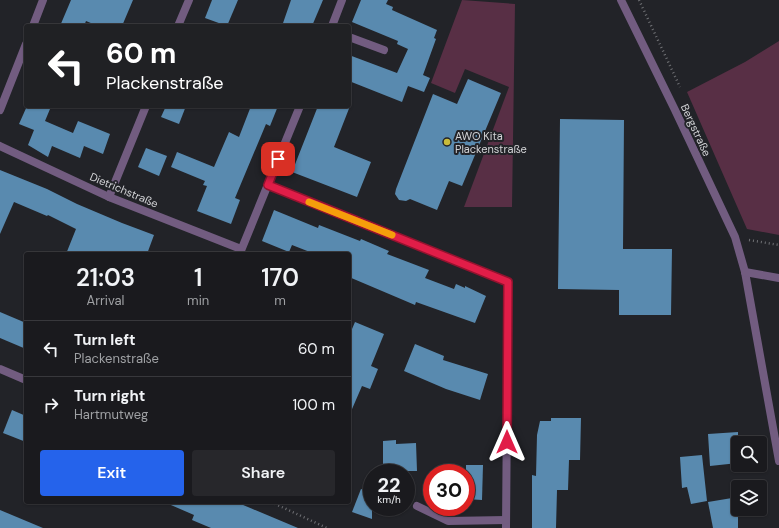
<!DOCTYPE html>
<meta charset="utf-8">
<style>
:root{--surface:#1a1a1e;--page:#27272b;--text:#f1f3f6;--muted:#9fa1a4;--line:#38383c;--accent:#2563eb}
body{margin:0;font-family:"DM Sans",sans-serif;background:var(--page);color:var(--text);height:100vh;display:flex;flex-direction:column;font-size:15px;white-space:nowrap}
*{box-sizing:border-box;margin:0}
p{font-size:13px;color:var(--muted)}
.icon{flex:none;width:22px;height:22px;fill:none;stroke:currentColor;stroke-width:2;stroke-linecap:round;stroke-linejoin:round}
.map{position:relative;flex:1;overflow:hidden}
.details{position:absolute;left:24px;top:252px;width:327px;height:252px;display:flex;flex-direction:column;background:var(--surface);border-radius:4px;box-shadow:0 1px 3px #0004,0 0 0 1px var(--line)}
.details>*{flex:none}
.top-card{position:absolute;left:24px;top:24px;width:327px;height:84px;border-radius:4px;box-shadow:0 1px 3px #0004,0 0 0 1px var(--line);background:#202124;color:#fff;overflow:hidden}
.controls{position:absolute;left:731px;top:436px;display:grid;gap:8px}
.controls a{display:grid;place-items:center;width:36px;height:36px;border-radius:4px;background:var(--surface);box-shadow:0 1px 3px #0004,0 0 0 1px var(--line);font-size:20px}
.speed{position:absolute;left:363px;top:464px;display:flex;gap:8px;font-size:20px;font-weight:700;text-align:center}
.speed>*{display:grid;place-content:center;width:52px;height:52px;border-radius:50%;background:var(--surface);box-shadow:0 1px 3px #0004,0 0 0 1px var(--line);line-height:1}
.speed small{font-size:10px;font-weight:400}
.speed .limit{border:6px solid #d22;background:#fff;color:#111}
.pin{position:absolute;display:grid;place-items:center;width:34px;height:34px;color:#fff;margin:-17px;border-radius:8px;box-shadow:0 2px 6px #0006}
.me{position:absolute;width:44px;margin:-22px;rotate:0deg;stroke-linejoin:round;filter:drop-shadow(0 0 3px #0008)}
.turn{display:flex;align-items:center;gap:14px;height:84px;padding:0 16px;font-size:18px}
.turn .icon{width:52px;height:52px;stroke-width:2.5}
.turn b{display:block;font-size:28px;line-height:34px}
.eta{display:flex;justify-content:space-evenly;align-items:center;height:68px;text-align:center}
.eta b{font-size:24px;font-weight:600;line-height:28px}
.action{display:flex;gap:8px;margin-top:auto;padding:8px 16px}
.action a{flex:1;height:46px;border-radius:4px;background:var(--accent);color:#fff;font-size:16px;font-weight:600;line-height:46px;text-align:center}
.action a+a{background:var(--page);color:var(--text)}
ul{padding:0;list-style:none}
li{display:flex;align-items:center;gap:12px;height:56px;padding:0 16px;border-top:1px solid var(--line)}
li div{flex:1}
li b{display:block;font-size:15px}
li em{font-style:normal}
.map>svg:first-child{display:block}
</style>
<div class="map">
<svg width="779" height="528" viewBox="0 0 779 528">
<rect width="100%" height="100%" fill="#222328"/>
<!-- green -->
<g fill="#582f45">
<polygon points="462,0 515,4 512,207 464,207 509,87 465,69 455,93 431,83"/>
<polygon points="779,41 779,235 747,229 687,92 745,62"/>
</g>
<!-- building -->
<g fill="#598aaf">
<polygon points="71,0 133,0 122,26 98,26 86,21 84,26 60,26"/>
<polygon points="212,0 238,0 227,26 205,18"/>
<polygon points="291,0 323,0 312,26 282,26"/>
<polygon points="361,0 388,0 386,4 393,7 392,10 437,30 434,38 436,39 423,75 430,78 424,92 408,86 402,102 349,81 349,55 397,73 408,49 397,44 398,41 352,22"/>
<polygon points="468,79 501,93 462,186 449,181 437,210 410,199 406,201 399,200 395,194 396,189 433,94 457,104"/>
<polygon points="27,106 42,106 50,109 45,121 73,133 78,121 110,134 103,154 84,146 80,158 52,146 48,157 28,145 34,130 19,124"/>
<polygon points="166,106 186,106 179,124 161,117"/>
<polygon points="251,106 278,106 270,126 266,124 235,198 240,200 231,224 197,211 207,186 203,185 205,181 171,167 177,152 214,167 229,132 239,137"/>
<polygon points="318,106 350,106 334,147 371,162 357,197 292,172"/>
<polygon points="560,119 624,120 623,249 672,249 671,315 619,315 619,290 558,289"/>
<polygon points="146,148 167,156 159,176 138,167"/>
<polygon points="0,170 47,189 77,204 122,223 154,235 147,254 66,254 76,229 48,215 47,216 14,202 0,234"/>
<polygon points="274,210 318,228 319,225 360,241 361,239 389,251 387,254 429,270 425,278 454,289 456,284 465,288 465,286 486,296 475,323 416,302 415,305 349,277 349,254 315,254 292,245 289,252 262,241"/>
<polygon points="0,312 26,323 26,349 0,338"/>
<polygon points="355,322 384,334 371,366 378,369 370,389 362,386 349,416 349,336"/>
<polygon points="415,344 444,356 443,360 488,374 480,400 446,389 404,371"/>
<polygon points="12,410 26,416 26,442 3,433"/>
<polygon points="551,418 581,418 580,460 569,460 568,490 557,490 556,528 532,528 532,475 536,476 537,435 540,421 551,421"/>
<polygon points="738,432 738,463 710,466 708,434"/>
<polygon points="396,440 396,444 416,443 417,471 383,471 383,441"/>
<polygon points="702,455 707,501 691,504 687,487 682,488 680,457"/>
<polygon points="466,465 483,465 482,500 466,499"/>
<polygon points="361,489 372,493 372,519 352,512"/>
<polygon points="738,497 738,528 713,528 708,502"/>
<polygon points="164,502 236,502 298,528 211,528 192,520 194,515"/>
<polygon points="0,510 43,528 0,528"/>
</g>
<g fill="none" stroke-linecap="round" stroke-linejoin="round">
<!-- path -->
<g stroke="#707175" stroke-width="2.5" stroke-dasharray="1 3" stroke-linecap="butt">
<polyline points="639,0 680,87"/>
<polyline points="749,240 779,245"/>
<polyline points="271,502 327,528"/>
</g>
<!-- street -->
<g stroke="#725c80" stroke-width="8">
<polyline points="621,0 675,110 735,237 745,272 779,461"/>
<polyline points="33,26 43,0"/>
<polyline points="178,26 189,0"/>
<polyline points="332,26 342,0"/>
<polyline points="349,37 384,50"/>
<polyline points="0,110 26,44"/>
<polyline points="0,146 109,197 241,249"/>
<polyline points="268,185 508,282 506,528"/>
<polyline points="109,197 146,106"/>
<polyline points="240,253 300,106"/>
<polyline points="745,272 779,278"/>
<polyline points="0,369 26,380"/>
<polyline points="417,506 448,521 506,520"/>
</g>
</g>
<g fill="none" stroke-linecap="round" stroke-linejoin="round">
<defs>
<polyline id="route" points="278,159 268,185 508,282 507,442"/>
</defs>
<!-- route casing -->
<use href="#route" stroke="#92132f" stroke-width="10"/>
<!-- route -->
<use href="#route" stroke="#e11d48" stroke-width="7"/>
<!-- slow -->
<polyline stroke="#f59e0b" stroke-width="7" points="309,202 392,235"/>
</g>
<!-- markers -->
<circle fill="#c8bb3b" stroke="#222328" stroke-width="1.5" cx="447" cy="142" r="4"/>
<g text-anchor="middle" stroke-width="4" stroke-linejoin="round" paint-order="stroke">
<!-- street labels -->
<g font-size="11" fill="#d3d4d7" stroke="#222328">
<text transform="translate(696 130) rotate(65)" y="4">Bergstraße</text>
<text transform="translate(124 190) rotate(23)" y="4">Dietrichstraße</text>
</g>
<!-- poi labels -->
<g font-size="11" fill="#d3d4d7" stroke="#222328" text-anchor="start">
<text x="455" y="140">AWO Kita<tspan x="455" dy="13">Plackenstraße</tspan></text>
</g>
</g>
</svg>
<div class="controls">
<a><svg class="icon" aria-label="search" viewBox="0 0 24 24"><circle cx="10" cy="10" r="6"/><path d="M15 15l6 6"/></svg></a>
<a><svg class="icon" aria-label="layers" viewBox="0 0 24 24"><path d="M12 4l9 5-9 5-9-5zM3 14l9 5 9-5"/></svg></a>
</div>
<div class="speed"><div>22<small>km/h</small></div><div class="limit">30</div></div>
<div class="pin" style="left:278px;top:159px;background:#d93025"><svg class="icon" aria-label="arrive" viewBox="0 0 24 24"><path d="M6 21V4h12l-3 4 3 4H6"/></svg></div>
<svg class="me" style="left:507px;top:442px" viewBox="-20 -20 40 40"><path d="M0-17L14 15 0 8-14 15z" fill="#e11d48" stroke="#fff" stroke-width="4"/></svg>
<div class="top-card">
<div class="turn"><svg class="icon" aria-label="left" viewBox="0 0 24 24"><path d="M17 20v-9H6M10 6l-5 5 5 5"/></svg><div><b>60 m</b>Plackenstraße</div></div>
</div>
<section class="details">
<div class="eta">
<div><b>21:03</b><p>Arrival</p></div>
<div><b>1</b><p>min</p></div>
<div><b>170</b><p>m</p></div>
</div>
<ul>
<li><svg class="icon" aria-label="left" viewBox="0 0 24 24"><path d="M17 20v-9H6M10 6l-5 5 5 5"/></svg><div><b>Turn left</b><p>Plackenstraße</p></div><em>60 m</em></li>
<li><svg class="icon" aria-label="right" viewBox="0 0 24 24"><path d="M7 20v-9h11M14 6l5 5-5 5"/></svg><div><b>Turn right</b><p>Hartmutweg</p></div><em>100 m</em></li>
</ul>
<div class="action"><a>Exit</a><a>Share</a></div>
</section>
</div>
